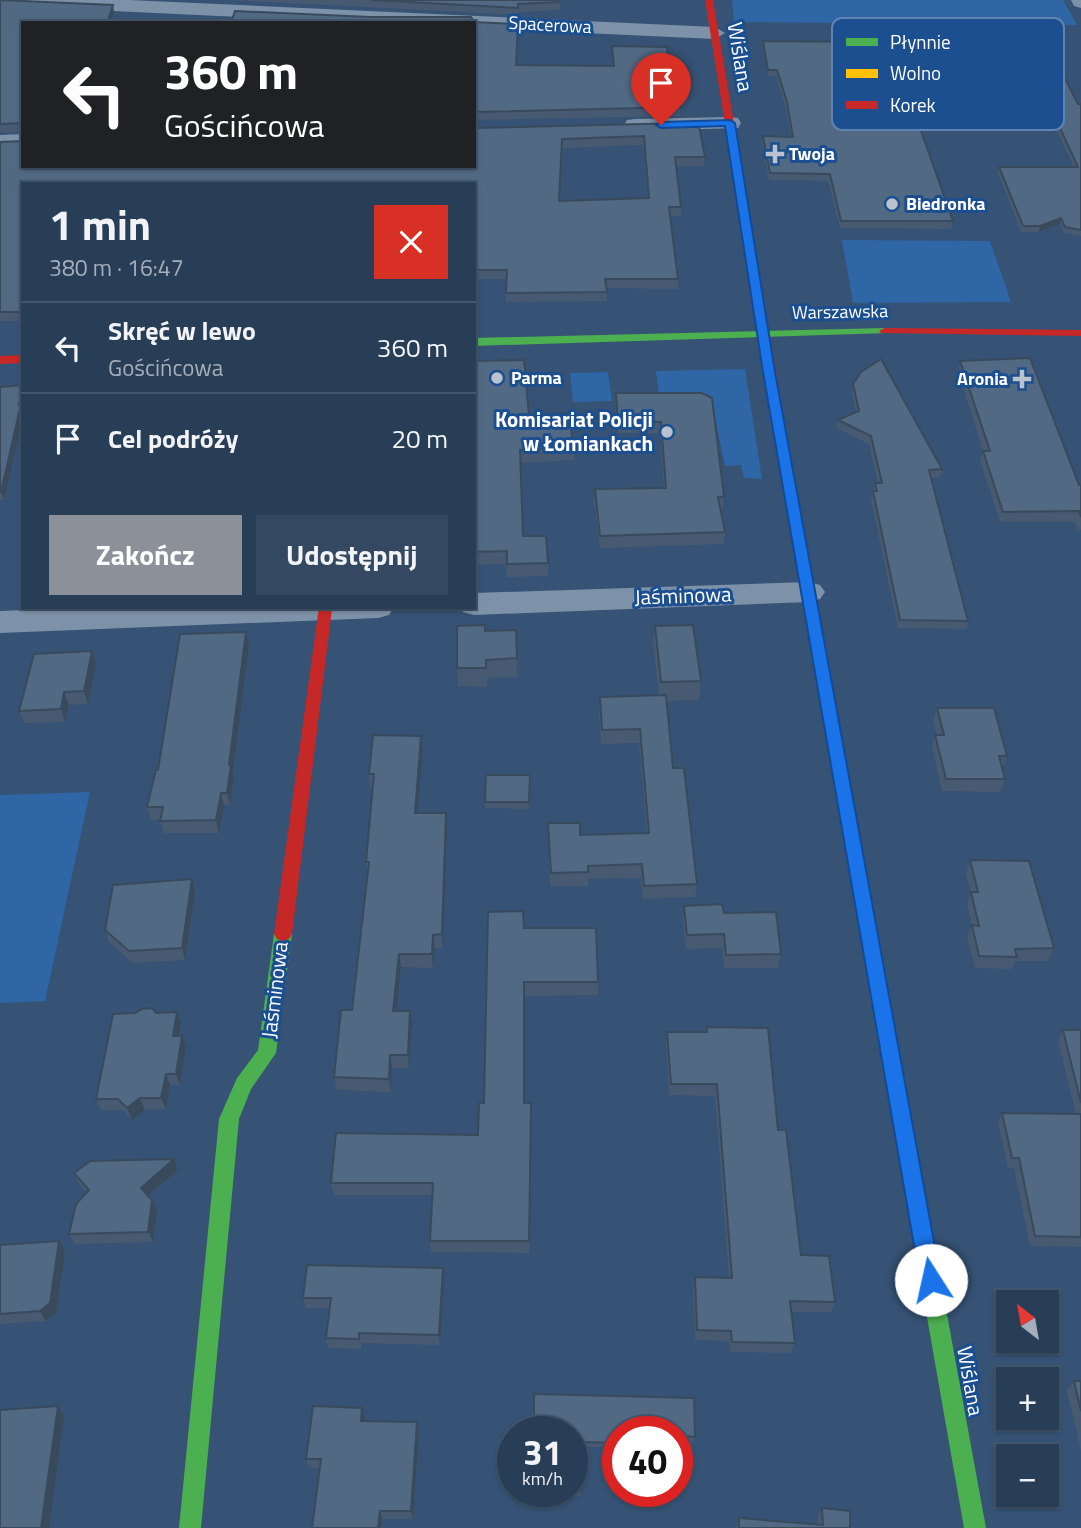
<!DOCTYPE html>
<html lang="pl">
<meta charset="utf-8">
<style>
:root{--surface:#283e57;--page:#344961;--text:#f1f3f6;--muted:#a5aeba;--line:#44576d;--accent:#8c9099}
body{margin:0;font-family:"Titillium Web",sans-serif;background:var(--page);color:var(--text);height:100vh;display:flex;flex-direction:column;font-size:26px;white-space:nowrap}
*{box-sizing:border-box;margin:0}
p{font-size:23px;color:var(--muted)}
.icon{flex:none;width:38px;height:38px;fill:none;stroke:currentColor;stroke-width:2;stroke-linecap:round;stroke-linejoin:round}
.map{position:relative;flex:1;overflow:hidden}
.side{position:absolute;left:21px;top:182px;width:455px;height:427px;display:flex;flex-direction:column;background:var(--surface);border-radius:0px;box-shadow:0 2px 5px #0004,0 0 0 2px var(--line)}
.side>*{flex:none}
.banner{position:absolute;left:21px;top:21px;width:455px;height:147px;border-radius:0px;box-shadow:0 2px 5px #0004,0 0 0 2px var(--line);background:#202124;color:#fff;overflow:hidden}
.needle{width:46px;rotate:329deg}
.tools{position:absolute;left:996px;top:1290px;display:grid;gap:14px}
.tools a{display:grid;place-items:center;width:63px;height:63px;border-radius:0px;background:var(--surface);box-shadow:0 2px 5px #0004,0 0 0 2px var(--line);font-size:35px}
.speed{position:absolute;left:497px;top:1416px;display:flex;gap:14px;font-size:35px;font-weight:700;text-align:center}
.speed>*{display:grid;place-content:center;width:91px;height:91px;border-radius:50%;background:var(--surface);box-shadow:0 2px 5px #0004,0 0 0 2px var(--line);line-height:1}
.speed small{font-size:18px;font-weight:400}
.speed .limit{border:10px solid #d22;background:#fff;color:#111}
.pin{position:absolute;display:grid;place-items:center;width:60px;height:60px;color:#fff;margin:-72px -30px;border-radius:50% 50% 50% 0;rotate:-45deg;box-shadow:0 0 7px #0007}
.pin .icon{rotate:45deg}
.me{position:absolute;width:77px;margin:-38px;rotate:350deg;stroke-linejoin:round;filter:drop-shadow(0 0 5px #0008)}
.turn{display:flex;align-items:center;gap:24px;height:147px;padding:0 28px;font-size:32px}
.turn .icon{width:91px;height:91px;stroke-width:2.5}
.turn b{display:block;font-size:49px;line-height:60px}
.round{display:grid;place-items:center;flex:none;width:74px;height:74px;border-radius:0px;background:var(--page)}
.overview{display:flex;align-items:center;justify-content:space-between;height:119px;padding:0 28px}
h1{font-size:42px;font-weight:700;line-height:52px}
.cta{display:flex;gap:14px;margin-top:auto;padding:14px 28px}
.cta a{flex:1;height:80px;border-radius:0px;background:var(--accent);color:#fff;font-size:28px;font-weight:700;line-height:80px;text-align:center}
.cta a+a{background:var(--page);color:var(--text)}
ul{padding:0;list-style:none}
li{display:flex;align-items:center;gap:21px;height:91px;padding:0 28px;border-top:2px solid var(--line)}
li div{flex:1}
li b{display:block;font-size:26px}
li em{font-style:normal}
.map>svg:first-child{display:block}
</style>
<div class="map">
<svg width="1081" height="1528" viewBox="0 0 1081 1528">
<rect width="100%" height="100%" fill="#365274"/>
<!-- green -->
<g fill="#2f66a5">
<polygon points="732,0 1063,0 1077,25 734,22"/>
<polygon points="842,240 990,241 1011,302 853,303"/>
<polygon points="745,369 762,479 744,478 741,465 725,466 712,403 660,402 656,371"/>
<polygon points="608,372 612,401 573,402 570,373"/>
<polygon points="90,792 45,1001 0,1003 0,795"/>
</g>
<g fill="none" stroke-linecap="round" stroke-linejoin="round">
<!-- street -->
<g fill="#7d92a8" fill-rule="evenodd">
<polygon points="0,0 129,0 715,27 725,33 715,39 474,28 474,23 371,23 7,6 0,4"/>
<polygon points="1071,0 1081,0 1081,8 1074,6"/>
<polygon points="730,117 738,118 741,123 738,128 635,131 627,130 624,125 627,120 635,119"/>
<polygon points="23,134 23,148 0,149 0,135"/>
<polygon points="809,582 820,585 825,592 820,599 809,602 474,615 463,612 460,607 474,607 474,593"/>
<polygon points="99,607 394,607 389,615 378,618 0,633 0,611"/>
</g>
<!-- fast -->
<g fill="#4caf50" fill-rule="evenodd">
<polygon points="885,328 891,331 889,333 474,346 474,338"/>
<polygon points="283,927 289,929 292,934 276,1053 251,1089 239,1119 201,1528 179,1528 219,1119 237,1078 258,1050 274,934 277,929"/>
<polygon points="873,951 879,953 882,958 986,1528 964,1528 864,958 867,953"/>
</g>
<!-- slow -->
<polygon fill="#ffc107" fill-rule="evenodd" points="787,467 793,471 882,958 879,963 873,965 867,963 864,958 781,471"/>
<!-- jam -->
<g fill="#c62828" fill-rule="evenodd">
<polygon points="705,0 713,0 793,471 787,475 781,471"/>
<polygon points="885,328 1081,330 1081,336 881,333 879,331"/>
<polygon points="23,355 23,363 0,364 0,356"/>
<polygon points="319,607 332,609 292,934 289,939 283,941 277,939 274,934"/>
</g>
</g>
<!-- wall -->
<g fill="#475a72" fill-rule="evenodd">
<path d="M0,0L113,5L114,14L111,23H23V166L474,128L684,127L705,157L704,166H676L681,207V216H670L678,279V289L606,288L607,301L506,302V279H474V184H23V321H0V142L23,141V132L0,133ZM643,145L648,198L559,201L562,148Z"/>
<polygon points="228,0 560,0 560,10 519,12 518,15"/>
<polygon points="235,11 370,17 471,17 474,22 518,24 516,65 613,66 612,46 667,47 671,88 677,88 680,107 680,116 474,120 474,23 231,23"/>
<polygon points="857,38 942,83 941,90 906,90 953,221 951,229 840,228 828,181 769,180 762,143 763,136 791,137 786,109 776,76 768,76 763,47 763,41 857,42"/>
<polygon points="1037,78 1078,104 1081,104 1081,236 1064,233 1060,224 1039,232 1021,232 998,173 999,167 1074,167 1035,84"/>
<polygon points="474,361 529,415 574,447 574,460 520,463 523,536 548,563 548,576 507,577 507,564 474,565"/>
<polygon points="960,361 1079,485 1081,485 1081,530 1078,530 1075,522 1000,522 980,461 983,451 958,371"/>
<polygon points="853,384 942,469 940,477 931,478 968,621 966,629 898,628 871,499 875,483 878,483 869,444 836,428 838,420 856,413 852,392"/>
<polygon points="0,387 22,408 4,500 0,500"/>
<polygon points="616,393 702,393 724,497 723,508 720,508 725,532 724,544 600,548 594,501 595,489 664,488 660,433 618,433"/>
<polygon points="655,626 701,681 699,700 667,701 673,768 697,884 695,897 643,899 641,878 588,879 588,886 550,886 548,823 580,835 647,833 639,743 601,744 599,711 600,697 659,695 653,644"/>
<polygon points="516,630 517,677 487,678 487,687 458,686 457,668 485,631"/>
<polygon points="246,632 249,645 233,771 234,777 230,805 224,805 219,833 164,833 160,819 151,820 147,807 158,770"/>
<polygon points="96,664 88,704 69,705 65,722 24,723 19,711"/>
<polygon points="937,708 1007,756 1002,769 1005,779 1000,792 942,791 932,747 935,735 937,735 933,721"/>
<polygon points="421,736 423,750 417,813 447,827 443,948 435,948 433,968 401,967 396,1011 410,1011 412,1024 409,1068 392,1068 391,1092 337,1090 334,1077 352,1010 368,876 366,862 372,788 370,788 369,774"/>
<polygon points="530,775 529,809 485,808 485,802"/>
<polygon points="970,860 1054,948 1048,961 1015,961 1012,969 975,968 967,938 972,925 967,905 971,893 966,873"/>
<polygon points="192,879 195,892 185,960 133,963 109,942 105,930"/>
<polygon points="684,906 724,913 781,954 778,968 724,968 722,948 686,949 683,920"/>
<polygon points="524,928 598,982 598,995 524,996 524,1103 531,1103 529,1253 431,1252 430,1241 432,1195 334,1195 331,1183 478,1135"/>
<polygon points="156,1013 181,1024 179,1036 186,1047 180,1085 170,1085 166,1109 145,1110 132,1120 123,1110 101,1110 96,1099"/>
<polygon points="707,1027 778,1130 801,1255 835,1302 831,1312 791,1312 795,1343 791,1353 730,1352 729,1341 695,1340 693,1287 695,1277 729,1278 715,1096 669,1095 666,1043 667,1032 706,1032"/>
<polygon points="1063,1030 1081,1030 1081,1247 1030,1246 1014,1168 1008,1168 998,1123 1002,1113 1076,1114 1058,1040"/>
<polygon points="178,1170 149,1196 152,1200 157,1210 153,1242 75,1244 69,1234 87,1192 79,1184 74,1173"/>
<polygon points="0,1245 65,1252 56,1313 46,1321 0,1324"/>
<polygon points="443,1268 444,1278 440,1345 362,1343 361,1349 328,1348 326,1338 330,1308 306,1308 303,1298"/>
<polygon points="1074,1381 1081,1381 1081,1451 1067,1391"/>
<polygon points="534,1394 694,1398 695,1437 694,1442 681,1441 680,1454 677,1453 677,1432 618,1432 618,1447 581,1447 581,1496 534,1496 534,1491 572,1491 572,1432 534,1432"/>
<polygon points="362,1408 365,1417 364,1421 419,1431 413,1519 382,1519 381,1528 312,1528 320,1468 309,1467 306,1459"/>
<polygon points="822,1508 850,1528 736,1528 739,1518 818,1525 818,1516"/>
</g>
<!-- shaded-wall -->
<g fill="#394a5c">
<polygon points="113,5 114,14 111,23 107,23"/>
<polygon points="1061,218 1060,224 1039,232 1040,226"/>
<polygon points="23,387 23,416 4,500 1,492"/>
<polygon points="246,632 249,645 233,771 234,777 230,805 227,793 229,765"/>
<polygon points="92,651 96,664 88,704 84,691"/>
<polygon points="64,692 69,705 65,722 61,709"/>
<polygon points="421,736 423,750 416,827 415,813"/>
<polygon points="221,793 224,805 219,833 216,820"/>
<polygon points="446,813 447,827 443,948 442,934"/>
<polygon points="192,879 195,892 185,960 182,948"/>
<polygon points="433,935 435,948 433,968 432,954"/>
<polygon points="399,954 401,967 395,1024 393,1011"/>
<polygon points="410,1011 412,1024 409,1068 408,1055"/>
<polygon points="177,1012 181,1024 177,1047 173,1036"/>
<polygon points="182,1036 186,1047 180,1085 176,1074"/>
<polygon points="390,1055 392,1068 391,1092 389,1079"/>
<polygon points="166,1074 170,1085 166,1109 161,1098"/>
<polygon points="140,1098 145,1110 132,1120 127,1108"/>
<polygon points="174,1159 178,1170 146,1198 141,1188"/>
<polygon points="152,1200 157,1210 153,1242 148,1232"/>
<polygon points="59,1241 65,1252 56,1313 46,1321 40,1311"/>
<polygon points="443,1268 444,1278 440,1345 439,1335"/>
<polygon points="58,1406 64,1416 49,1528 41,1528"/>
<polygon points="362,1408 365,1417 364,1430 361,1421"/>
<polygon points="417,1422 419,1431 413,1519 411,1511"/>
<polygon points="380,1511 382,1519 381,1528 378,1528"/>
</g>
<!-- building -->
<g fill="#526984" stroke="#394a5c" stroke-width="2" fill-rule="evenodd">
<path d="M0,0L113,5L107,23H23V166H474V128L683,123L684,127L699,126L705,157H675L681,207H669L678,279H605L607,292L506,293L507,270H474V184H23V312H0V142L23,141V123L0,124ZM644,136L649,198L559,201L562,139Z"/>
<polygon points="371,0 560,0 560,2 518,4 518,8"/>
<polygon points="235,11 370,17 471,17 474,22 518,24 516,65 614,66 612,46 667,47 671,88 677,88 680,107 474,112 474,23 231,23"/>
<polygon points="857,38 922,39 942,83 904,83 953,221 841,221 830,174 770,173 763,136 793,137 787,102 777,70 768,70 763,41 858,42"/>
<polygon points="1059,67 1078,104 1081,104 1081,230 1065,227 1061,218 1040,226 1023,226 999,167 1078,167 1037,78"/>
<polygon points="1030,358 1079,485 1081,485 1081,517 1079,511 1003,512 983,451 990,451 960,361"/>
<polygon points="881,359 942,469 929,470 968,621 900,620 873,491 877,491 875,483 882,483 871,436 838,420 859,411 853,384 861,372"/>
<polygon points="524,360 529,415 568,413 574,447 520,450 523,536 546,536 548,563 507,564 507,551 474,552 474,361"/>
<polygon points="23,385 19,405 21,404 1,492 0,492 0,387"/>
<polygon points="616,393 702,393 712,398 724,497 718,497 725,532 600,536 595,489 666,488 661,422 618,421"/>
<polygon points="485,625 485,631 516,630 517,658 486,660 486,668 457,668 457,626"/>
<polygon points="693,625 701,681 661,682 655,626"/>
<polygon points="246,632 229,765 231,765 227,793 221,793 216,820 160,821 163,807 147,807 156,770 158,770 180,634"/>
<polygon points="92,651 84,691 64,692 61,709 19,711 34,654"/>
<polygon points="666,695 673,768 684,768 697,884 644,886 642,864 588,866 588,872 551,873 548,823 580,823 580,835 649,833 640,729 602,730 600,697"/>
<polygon points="937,708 994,708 1007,756 999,756 1005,779 946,779 935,735 944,735"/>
<polygon points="373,735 421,736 415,813 446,813 442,934 433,935 432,954 399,954 393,1011 410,1011 408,1055 390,1055 389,1079 334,1077 341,1010 352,1010 369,862 366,862 374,774 369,774"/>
<polygon points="486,775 530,775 529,802 485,802"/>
<polygon points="970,860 1029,861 1054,948 1015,949 1017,957 979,956 972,925 979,926 971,892 978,892"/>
<polygon points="192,879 182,948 129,951 105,930 113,885"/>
<polygon points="722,904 724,913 776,912 781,954 726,955 724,934 687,935 684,906"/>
<polygon points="523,911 524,928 596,928 598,982 524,982 524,1103 531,1103 529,1241 430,1241 433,1183 331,1183 336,1133 478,1135 479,1103 484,1103 488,912"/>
<polygon points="152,1008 156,1013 177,1012 173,1036 182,1036 176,1074 166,1074 161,1098 140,1098 127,1108 118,1099 96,1099 113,1014 135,1013 142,1009"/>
<polygon points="707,1027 768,1028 778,1130 786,1130 801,1255 829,1256 835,1302 790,1301 795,1343 732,1342 731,1331 697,1330 695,1277 732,1278 717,1084 671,1084 667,1032 707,1032"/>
<polygon points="1063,1030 1081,1030 1081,1103"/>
<polygon points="1002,1113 1081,1114 1081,1237 1035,1236 1019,1158 1012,1158"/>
<polygon points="174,1159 141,1188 152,1200 148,1232 69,1234 76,1204 89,1190 74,1173 90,1161"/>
<polygon points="59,1241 50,1303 40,1311 0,1314 0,1245"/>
<polygon points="307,1265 443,1268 439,1335 359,1333 359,1339 326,1338 331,1298 303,1298"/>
<polygon points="1074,1381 1081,1381 1081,1411"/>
<polygon points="534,1394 694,1398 695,1437 681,1436 681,1449 677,1449 677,1432 618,1432 618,1443 581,1442 581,1491 534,1492 572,1491 572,1432 534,1432"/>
<polygon points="58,1406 41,1528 0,1528 0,1410"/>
<polygon points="313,1406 362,1408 361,1421 417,1422 411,1511 380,1511 378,1528 312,1528 321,1459 306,1459"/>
<polygon points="822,1508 850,1511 850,1528 739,1528 739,1518 823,1525"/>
</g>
<!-- route -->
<polygon fill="#1a73e8" stroke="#114b97" stroke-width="2" points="730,120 735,123 775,372 941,1280 938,1287 931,1290 923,1287 920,1280 763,372 725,126 661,128 656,125 661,122"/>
<!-- markers -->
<g fill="#b9c2ce" stroke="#1b4f8f" stroke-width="2.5">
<path d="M771.5 143.5h7v7h7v7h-7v7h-7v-7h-7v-7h7z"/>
<circle cx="892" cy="204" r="7"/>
<circle cx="497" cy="378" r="7"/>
<path d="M1018.5 368.5h7v7h7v7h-7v7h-7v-7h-7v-7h7z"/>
<circle cx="667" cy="432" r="7"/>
</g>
<g text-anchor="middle" stroke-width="6" stroke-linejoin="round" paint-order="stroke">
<!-- far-street labels -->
<g font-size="18" fill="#fff" stroke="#1b4f8f">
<text transform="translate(550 25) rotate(3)" y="6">Spacerowa</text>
<text transform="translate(840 312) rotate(-1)" y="6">Warszawska</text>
</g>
<!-- far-poi labels -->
<g font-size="18" font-weight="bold" fill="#fff" stroke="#1b4f8f" text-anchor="start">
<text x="789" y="160">Twoja</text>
<text x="906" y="210">Biedronka</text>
<text x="511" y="384">Parma</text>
<text x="1008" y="385" text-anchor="end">Aronia</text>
</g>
<!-- street labels -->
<g font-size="21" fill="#fff" stroke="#1b4f8f">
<text transform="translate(740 57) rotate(81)" y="7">Wiślana</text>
<text transform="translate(683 596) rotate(-2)" y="7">Jaśminowa</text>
<text transform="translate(275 990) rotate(-83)" y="7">Jaśminowa</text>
<text transform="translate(970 1381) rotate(80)" y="7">Wiślana</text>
</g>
<!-- poi labels -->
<g font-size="21" font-weight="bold" fill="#fff" stroke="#1b4f8f" text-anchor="end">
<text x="653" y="427">Komisariat Policji<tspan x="653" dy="24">w Łomiankach</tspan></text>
</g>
</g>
<!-- legend -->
<rect x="832" y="18" width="232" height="112" rx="10" fill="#1b4f8f" stroke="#5f84b1" stroke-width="2"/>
<rect x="846" y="38" width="32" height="8" fill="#4caf50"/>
<rect x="846" y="69" width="32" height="9" fill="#ffc107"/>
<rect x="846" y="101" width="32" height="8" fill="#c62828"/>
<g font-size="19" fill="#fff">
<text x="890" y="49">Płynnie</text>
<text x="890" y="80">Wolno</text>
<text x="890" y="112">Korek</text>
</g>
</svg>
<div class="tools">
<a><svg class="needle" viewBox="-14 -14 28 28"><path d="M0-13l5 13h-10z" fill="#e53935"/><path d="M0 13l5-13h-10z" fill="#a5aeba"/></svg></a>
<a>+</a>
<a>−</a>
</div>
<div class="speed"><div>31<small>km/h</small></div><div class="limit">40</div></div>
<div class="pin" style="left:661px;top:125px;background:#d93025"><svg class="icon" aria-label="arrive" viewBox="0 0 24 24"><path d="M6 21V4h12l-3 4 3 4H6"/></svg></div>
<svg class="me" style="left:931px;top:1280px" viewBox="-20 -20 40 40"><circle r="19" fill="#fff"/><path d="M0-13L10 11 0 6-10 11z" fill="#1a73e8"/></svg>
<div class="banner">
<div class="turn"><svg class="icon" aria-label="left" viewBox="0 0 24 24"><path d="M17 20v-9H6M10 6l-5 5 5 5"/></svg><div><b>360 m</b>Gościńcowa</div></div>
</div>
<section class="side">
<div class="overview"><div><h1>1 min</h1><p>380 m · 16:47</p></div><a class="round" style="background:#d93025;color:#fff"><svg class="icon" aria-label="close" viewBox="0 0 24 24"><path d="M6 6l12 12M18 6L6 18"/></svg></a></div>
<ul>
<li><svg class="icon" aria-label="left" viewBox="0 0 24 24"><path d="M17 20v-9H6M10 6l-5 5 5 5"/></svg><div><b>Skręć w lewo</b><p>Gościńcowa</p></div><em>360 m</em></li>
<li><svg class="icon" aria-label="arrive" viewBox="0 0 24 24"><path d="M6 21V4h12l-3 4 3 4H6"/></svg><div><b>Cel podróży</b></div><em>20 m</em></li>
</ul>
<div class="cta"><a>Zakończ</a><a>Udostępnij</a></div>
</section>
</div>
